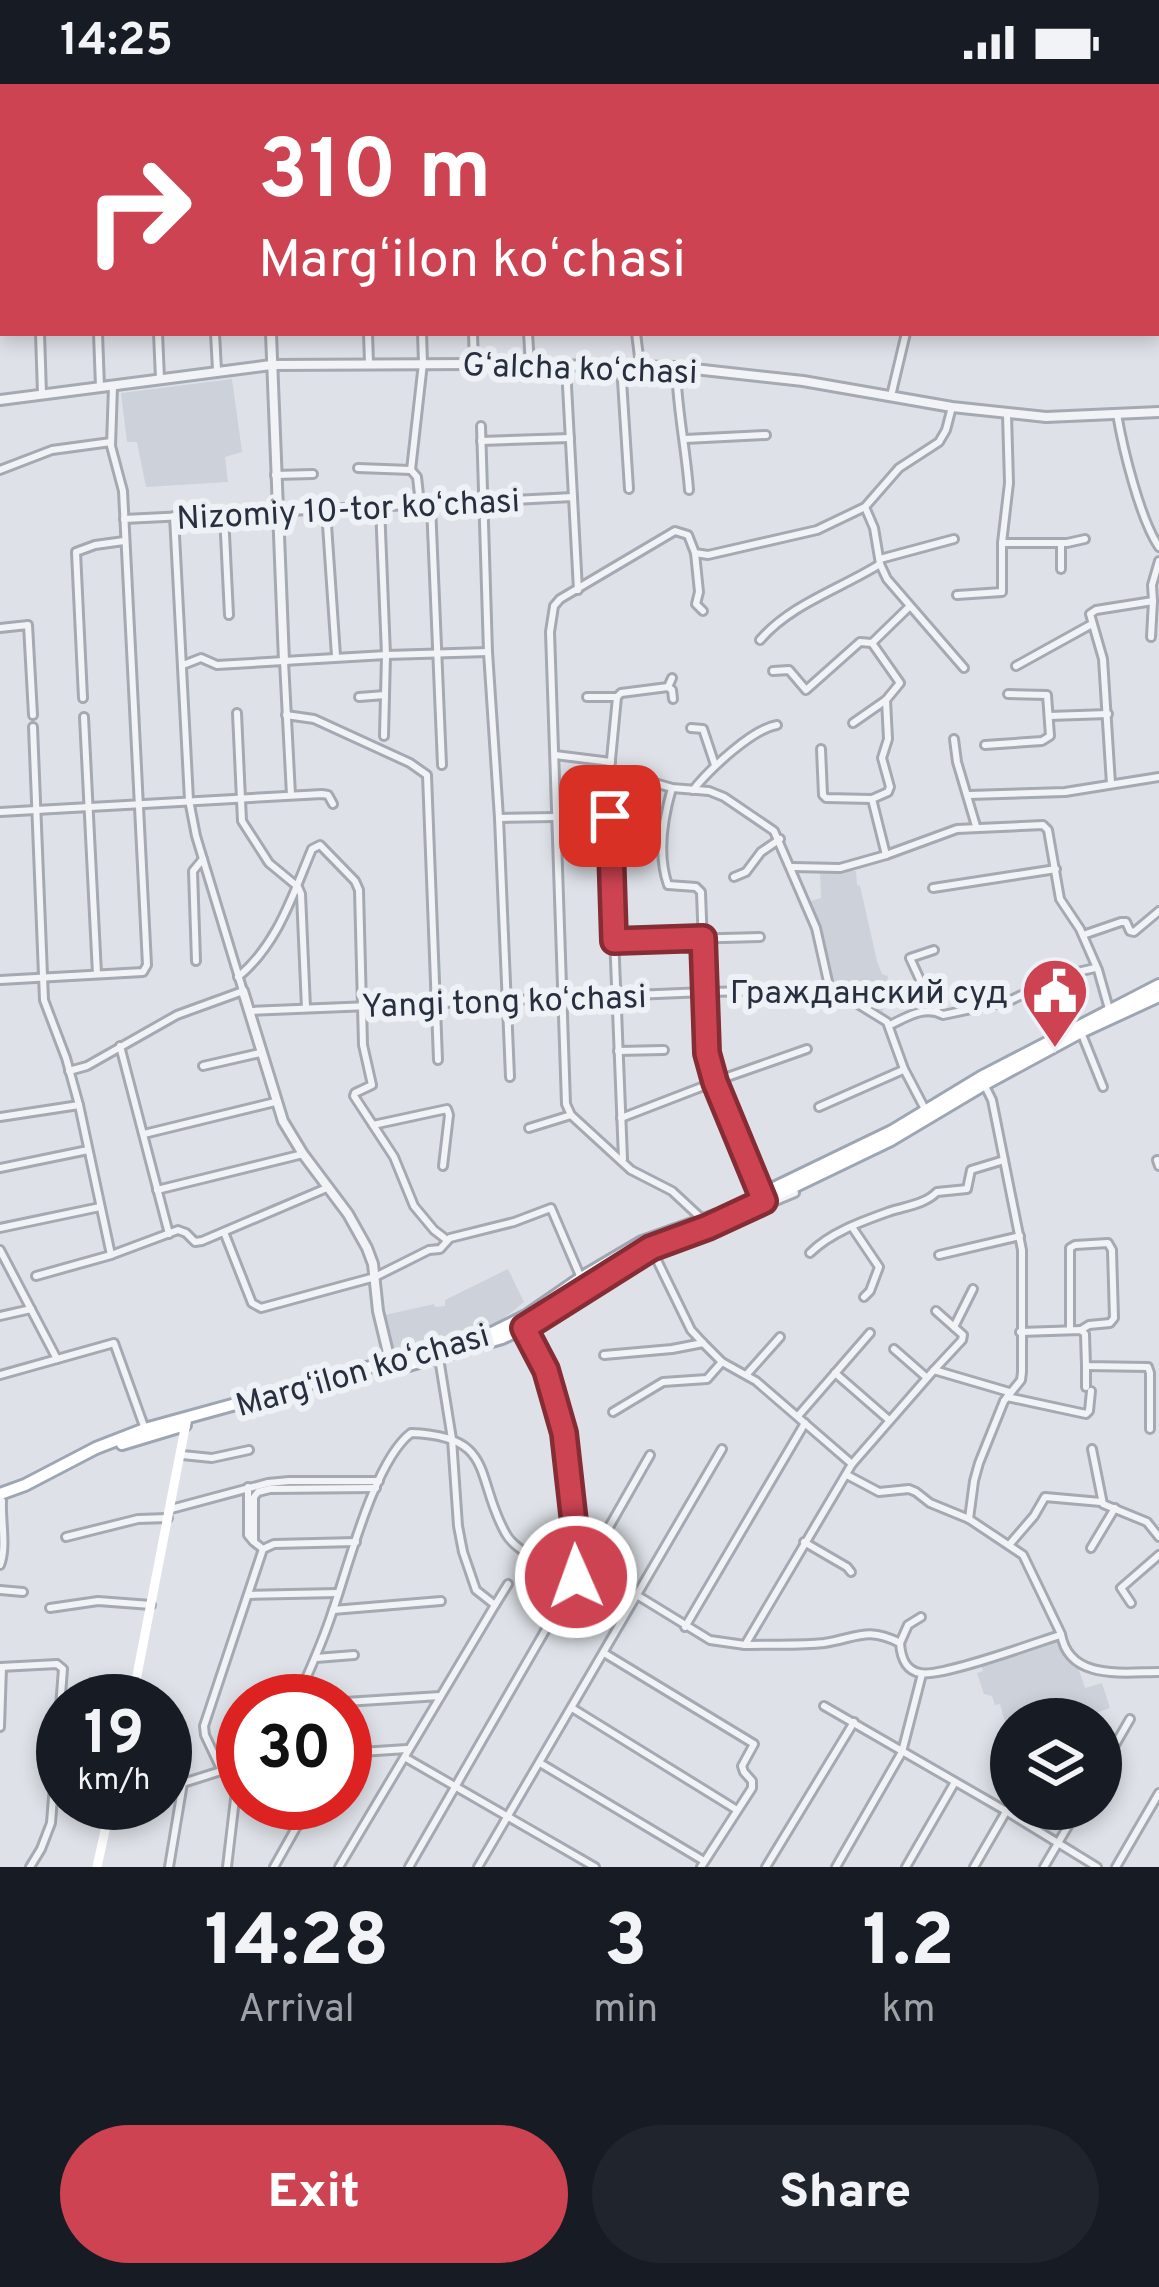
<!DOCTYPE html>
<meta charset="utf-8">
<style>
:root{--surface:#171b24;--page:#20242c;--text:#f1f3f6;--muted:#9ea1a6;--accent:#cd4352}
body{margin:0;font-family:Overpass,sans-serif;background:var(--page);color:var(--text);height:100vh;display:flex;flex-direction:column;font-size:45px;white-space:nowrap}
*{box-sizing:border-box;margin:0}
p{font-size:39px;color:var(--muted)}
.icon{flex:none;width:66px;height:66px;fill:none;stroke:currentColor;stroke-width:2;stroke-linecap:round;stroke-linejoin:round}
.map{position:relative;height:1783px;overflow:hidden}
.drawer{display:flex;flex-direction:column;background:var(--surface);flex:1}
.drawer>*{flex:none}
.hud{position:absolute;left:0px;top:0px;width:1161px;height:252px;box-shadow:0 6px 18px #0003;background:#cd4352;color:#fff;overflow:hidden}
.buttons{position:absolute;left:990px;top:1614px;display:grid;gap:24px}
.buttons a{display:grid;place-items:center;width:132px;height:132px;border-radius:50%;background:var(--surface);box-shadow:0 6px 18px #0003;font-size:60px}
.speed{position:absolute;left:36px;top:1590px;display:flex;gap:24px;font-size:60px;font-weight:700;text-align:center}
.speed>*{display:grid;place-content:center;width:156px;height:156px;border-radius:50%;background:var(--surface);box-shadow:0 6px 18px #0003;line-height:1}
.speed small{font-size:30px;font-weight:400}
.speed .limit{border:18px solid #d22;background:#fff;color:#111}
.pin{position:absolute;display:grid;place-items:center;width:102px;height:102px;color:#fff;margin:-51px;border-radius:24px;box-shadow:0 6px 18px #0006}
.me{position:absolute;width:132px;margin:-66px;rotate:358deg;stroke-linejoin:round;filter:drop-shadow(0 0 9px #0008)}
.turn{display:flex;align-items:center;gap:42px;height:252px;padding:0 60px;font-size:54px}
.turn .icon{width:156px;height:156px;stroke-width:2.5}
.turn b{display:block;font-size:84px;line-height:102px}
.eta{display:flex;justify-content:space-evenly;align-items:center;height:204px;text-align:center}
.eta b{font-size:72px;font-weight:800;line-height:84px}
.cta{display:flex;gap:24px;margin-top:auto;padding:24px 60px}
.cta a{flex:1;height:138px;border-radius:72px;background:var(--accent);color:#fff;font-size:48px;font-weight:800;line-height:138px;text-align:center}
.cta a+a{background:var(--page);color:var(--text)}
.status{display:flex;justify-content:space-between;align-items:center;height:84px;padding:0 60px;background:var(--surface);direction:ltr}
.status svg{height:33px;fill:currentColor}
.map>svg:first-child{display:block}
</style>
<div class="status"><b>14:25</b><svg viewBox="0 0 49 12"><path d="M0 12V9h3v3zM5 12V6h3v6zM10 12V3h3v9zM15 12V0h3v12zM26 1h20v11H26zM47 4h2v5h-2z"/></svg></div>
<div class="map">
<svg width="1159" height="1783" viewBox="0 0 1159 1783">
<rect width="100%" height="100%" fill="#dee2e8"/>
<!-- built -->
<g fill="#ccd1da">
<polygon points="232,295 242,368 225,373 228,398 146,403 137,358 127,358 121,309"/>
<polygon points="820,787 856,787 857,801 860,802 877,877 882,890 888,892 883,928 844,910 843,906 838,907 834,896 828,897 808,818 821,814"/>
<polygon points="508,1185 524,1218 498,1239 392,1268 385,1231 434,1220 435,1223 445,1222 445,1216"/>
<polygon points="1059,1555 1077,1580 1085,1604 1102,1599 1110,1624 1077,1635 1011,1635 1011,1641 1005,1638 1000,1620 995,1621 992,1612 984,1610 977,1589 983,1587 980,1579"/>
</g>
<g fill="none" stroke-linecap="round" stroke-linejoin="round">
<defs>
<g id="minor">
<polyline points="29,0 29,3"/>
<polyline points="87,0 87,3"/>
<polyline points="144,0 144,3"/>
<polyline points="201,0 201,3"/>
<polyline points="357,0 358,3"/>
<polyline points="462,0 462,3"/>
<polyline points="668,0 669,3"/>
<polyline points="721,0 721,3"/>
<polyline points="775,0 775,3"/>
<polyline points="851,0 851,3"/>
<polyline points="973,0 973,3"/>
<polyline points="1153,0 1155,3"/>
<polyline points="400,3 402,0"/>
<polyline points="1065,3 1069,0"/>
<polyline points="1158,7 1159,8"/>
<polyline points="0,97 3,96"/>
<polyline points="1158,209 1159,208"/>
<polyline points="40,249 42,310"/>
<polyline points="98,249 100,303"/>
<polyline points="158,249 160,295"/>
<polyline points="215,249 217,286"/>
<polyline points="368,249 369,279"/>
<polyline points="473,249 474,280"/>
<polyline points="528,249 530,281"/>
<polyline points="636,249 640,281"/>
<polyline points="621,281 629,405"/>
<polyline points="566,283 578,506"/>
<path d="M676,283C677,325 686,365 689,406"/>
<polyline points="891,312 906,249"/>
<path d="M1117,330C1123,365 1140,435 1159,463"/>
<polyline points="481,342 488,568 499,734 510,993"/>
<polyline points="685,355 766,351"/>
<polyline points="481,357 570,354"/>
<polyline points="358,384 411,386 423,279 422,249"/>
<polyline points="0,386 52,366 111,358"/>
<polyline points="411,386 417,393 420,420"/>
<polyline points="275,391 313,390"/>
<polyline points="431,421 442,681"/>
<polyline points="380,422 386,571 384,652"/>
<polyline points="865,423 874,444 880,480 887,495 964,584"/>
<polyline points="326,426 336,572"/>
<polyline points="224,430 229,531"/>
<polyline points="124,435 573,413"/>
<polyline points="1002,459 1067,459 1085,455"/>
<polyline points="695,469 699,508 696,520 703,527"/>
<polyline points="880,475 954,455"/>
<polyline points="1061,485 1061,460"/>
<polyline points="957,511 1002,508 1002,459 1009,399 1007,330"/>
<polyline points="0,544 28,541 33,631"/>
<polyline points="1151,553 1153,517"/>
<path d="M760,556C791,520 840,505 880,480"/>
<polyline points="284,577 291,711"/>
<polyline points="183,581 201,574 217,581 386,571 488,568"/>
<polyline points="1016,582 1092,540"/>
<polyline points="773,587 789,586 806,606 860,558 872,559"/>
<polyline points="668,603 672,606 673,615"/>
<polyline points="359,613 385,611"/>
<polyline points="587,613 617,613"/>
<polyline points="83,614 76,468 95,461 124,457"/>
<polyline points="237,629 242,737 269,779 298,803 301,810 306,924"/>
<polyline points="286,631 314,635 410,679 427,691 438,976"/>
<polyline points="1049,632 1108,630"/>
<polyline points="84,633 97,890"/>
<polyline points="853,639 886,616 900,599 872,559 909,523"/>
<polyline points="33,643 44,916 66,974 79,1021 111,1171"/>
<polyline points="691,644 703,645 715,681"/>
<polyline points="954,655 957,678 976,742"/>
<polyline points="985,661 1042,657 1050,652 1047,611 1008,610"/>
<polyline points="821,665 823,711 826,714 872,715"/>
<polyline points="555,671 611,678"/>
<polyline points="610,686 672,704 709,707 724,713 774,747 816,844 829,902 887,938 904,985 926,1027"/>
<polyline points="1111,700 1103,575 1090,530 1096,526 1153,517 1152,501 1159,477"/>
<path d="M672,704C663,735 657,770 668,801L696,803L701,808L707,969L710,984L766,1121L795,1109L793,1102"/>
<path d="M693,706C709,686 752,645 777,641"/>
<polyline points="969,711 1065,708 1159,693"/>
<polyline points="0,728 322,710 328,711 333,720"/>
<polyline points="499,734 556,733"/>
<polyline points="886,771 872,715 888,708 890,703 882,674 888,655 886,616"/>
<polyline points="792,783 840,784 886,771 957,745 1043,741 1048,746 1060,815 1080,845 1098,886 1109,925"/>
<polyline points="734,793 746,788 761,768 780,755"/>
<polyline points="933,804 1056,785"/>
<polyline points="1083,851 1121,838 1126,838 1130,847 1134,848 1159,827"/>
<polyline points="614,857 760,853"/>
<polyline points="934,866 910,874 922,900 933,904 937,927"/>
<polyline points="196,877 193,787 203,775"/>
<path d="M238,893C278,860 293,810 312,765L320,761L355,797L359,806L363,961L372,1001L355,1009L354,1012L394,1073L414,1122L434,1146L447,1156"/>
<polyline points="0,896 143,888 147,881 123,407 111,362 113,302"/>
<polyline points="250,927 705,908 757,907 804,911 829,902"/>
<path d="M890,941C907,933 925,921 943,931L1009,917L1064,891L1095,884"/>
<polyline points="1081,948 1103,1003"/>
<polyline points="120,962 169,1150"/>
<polyline points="618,967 664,966"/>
<polyline points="203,982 260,969"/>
<polyline points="69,987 87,982 177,931 243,907 196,752 189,716 174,432"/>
<path d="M985,1002L992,1016L1022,1166V1288L1021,1296L1004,1317L979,1379L974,1397L969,1435L1023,1471L1061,1550C1069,1597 1124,1588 1159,1588"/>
<polyline points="819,1023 903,986"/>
<polyline points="0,1033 79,1021"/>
<polyline points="621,1034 730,992 807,965"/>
<polyline points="373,1041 447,1025 449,1031 443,1082"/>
<polyline points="529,1044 571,1031"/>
<polyline points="144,1050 275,1018"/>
<polyline points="623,1075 611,777 610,686 617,613 621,609 668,603 672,594"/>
<polyline points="1157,1076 1159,1082"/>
<polyline points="0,1084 88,1066"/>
<polyline points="157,1106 303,1070"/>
<polyline points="701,1134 672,1107 631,1086 571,1031 566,1020 550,548 554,522 560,515 675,447 688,451 695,469 708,471 817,446 865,423 899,384 939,358 946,346 952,323"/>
<polyline points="852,1143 879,1183 870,1207 864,1213"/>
<polyline points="0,1144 100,1123"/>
<polyline points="224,1148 252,1219 261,1224 375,1193 429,1166 440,1165 450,1154 514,1138 551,1124 581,1194"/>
<polyline points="651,1164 691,1246 703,1259 722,1278 756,1297 852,1380"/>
<polyline points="0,1166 57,1275"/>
<path d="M810,1169C831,1148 863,1137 891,1127C907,1122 925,1120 937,1108L967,1105L971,1086L1004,1076"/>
<polyline points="939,1171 1020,1152"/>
<polyline points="36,1192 111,1171 178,1146 186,1149 195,1158 202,1157 329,1103"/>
<polyline points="936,1227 954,1243"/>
<polyline points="0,1232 31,1225"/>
<polyline points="1070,1246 1070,1164 1075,1161 1108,1159 1112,1166 1114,1234 1110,1239 1089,1241 1081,1246"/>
<polyline points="1020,1248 1081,1246 1085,1250 1086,1282 1148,1283 1150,1289 1150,1345"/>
<polyline points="894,1265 926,1293"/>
<polyline points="604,1271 672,1265 703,1259"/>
<polyline points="1086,1282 1086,1303"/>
<polyline points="934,1286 962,1256 963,1251 954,1243 973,1205"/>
<polyline points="835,1289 889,1336"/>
<polyline points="747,1290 780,1253"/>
<polyline points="0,1291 114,1259 145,1345"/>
<polyline points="1007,1313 1086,1330 1089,1327 1091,1307"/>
<polyline points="613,1328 663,1298 707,1295 722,1278"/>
<polyline points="798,1332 870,1249"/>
<polyline points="1092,1365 1103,1420 1147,1438 1159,1453"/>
<polyline points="182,1371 212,1374 249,1366"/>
<polyline points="847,1391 879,1408 909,1405 916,1408 930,1419 969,1435"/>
<polyline points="248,1403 248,1451 253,1457"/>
<polyline points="171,1425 268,1399 289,1397 379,1397"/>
<polyline points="66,1453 138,1435 168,1434"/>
<polyline points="804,1458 847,1483 851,1488"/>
<polyline points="1009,1461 1034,1432 1045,1413 1101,1418"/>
<polyline points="1091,1464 1115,1424"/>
<polyline points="263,1465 254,1458 254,1413 258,1408 270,1405 376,1404"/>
<polyline points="588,1480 650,1371"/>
<path d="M0,1481C7,1464 1,1437 2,1417"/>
<polyline points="0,1506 23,1508"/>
<polyline points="248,1511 338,1509"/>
<polyline points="1131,1519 1121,1504 1159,1471"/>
<polyline points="495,1521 508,1500"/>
<polyline points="50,1524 98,1517 151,1521"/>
<polyline points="333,1526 441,1517"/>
<polyline points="685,1543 805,1339"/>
<polyline points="900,1559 908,1541 921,1533"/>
<path d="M745,1561C771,1560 798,1562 824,1559C857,1554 867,1542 900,1559C901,1573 905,1586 920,1589C939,1594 1035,1559 1060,1551"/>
<polyline points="604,1569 754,1660 742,1682 744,1688 752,1697 752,1704 701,1783"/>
<polyline points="316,1574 354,1571"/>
<polyline points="0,1583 57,1580 63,1585 51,1739 41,1765 30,1783"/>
<path d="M296,1617C309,1588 322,1560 332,1529C348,1484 374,1377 411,1349C497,1352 474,1394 506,1450C513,1463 532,1472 544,1480C555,1484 564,1471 578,1475L710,1556L745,1561L852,1380L934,1286L1009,1308"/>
<polyline points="345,1618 440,1612"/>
<polyline points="824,1622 1006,1727 1097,1783"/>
<polyline points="572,1624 737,1726"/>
<polyline points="0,1643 2,1583"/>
<polyline points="345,1669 407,1665"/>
<polyline points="406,1674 595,1783"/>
<polyline points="540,1679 704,1777"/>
<polyline points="1101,1685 1130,1635"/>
<polyline points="222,1687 205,1651 204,1642 263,1465 274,1460 356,1458"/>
<polyline points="165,1700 183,1699 243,1680"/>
<polyline points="169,1783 183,1699"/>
<polyline points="227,1783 239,1681"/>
<polyline points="274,1783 310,1719"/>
<polyline points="339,1783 495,1521 476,1506 463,1468 458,1442 452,1355 439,1274"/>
<path d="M409,1783L576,1493C581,1441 567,1334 546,1286C540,1272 531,1258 524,1244"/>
<polyline points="478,1783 722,1365"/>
<polyline points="766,1783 854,1638"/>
<polyline points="836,1783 902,1668 922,1590"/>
<polyline points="906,1783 955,1698"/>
<polyline points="974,1783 1011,1719"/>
<polyline points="1044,1783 1078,1725"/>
<polyline points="1116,1783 1159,1709"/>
</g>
<g id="tertiary">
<polyline points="261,0 261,3"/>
<polyline points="271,249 284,577"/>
<polyline points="0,316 271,281 474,280 676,283 803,297 952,323 1046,333 1159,328"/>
<polyline points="243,907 283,1037 303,1070 348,1130 367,1164 373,1180 378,1227 390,1277"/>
</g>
<g id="primary">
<polyline points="405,1282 502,1254 524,1244 651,1164 729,1134 891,1056 985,1000 1081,948 1159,912"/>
<polyline points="122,1360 185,1341"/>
<polyline points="0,1410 25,1401 96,1364 145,1345 490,1250 526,1232 581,1194 642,1158 720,1130 892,1047 981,993 1159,901"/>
</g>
</defs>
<!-- minor casing -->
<use href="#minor" stroke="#a4a9b2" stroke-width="12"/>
<!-- tertiary casing -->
<use href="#tertiary" stroke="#a4a9b2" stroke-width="14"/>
<!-- primary casing -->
<use href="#primary" stroke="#9ea5b3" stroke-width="16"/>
<!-- minor -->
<use href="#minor" stroke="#f1f3f6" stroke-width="6"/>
<!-- tertiary -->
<use href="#tertiary" stroke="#f1f3f6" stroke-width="8"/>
<!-- secondary -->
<g stroke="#fff" stroke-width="9">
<polyline points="543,0 552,3"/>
<polyline points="1158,125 1159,125"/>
<polyline points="132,1617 187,1334"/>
<polyline points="97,1783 111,1719"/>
</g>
<!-- primary -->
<use href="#primary" stroke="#fff" stroke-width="10"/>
</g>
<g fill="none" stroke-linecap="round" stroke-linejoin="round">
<defs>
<polyline id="route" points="576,1493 577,1465 564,1349 546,1286 524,1244 651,1164 708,1143 764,1117 715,998 707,969 703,854 614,857 610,732"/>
</defs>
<!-- route casing -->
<use href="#route" stroke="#852c35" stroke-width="30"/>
<!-- route -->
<use href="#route" stroke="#cd4352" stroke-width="21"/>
</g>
<!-- icons -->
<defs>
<symbol id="civic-pin" viewBox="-11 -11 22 30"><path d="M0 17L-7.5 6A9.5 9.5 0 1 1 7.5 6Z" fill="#cd4352" stroke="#eef1f5"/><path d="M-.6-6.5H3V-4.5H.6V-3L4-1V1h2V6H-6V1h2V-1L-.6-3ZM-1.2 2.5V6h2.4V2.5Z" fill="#fff"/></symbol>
</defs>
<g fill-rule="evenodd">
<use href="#civic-pin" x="1017" y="869" width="76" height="104"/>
</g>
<g text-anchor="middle" stroke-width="12" stroke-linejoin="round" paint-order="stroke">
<!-- street labels -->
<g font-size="33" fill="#282f3f" stroke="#eef1f5">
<text transform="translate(580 283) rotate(2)" y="12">Gʻalcha koʻchasi</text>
<text transform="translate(348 424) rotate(-3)" y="12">Nizomiy 10-tor koʻchasi</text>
<text transform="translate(504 916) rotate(-2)" y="12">Yangi tong koʻchasi</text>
<text transform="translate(362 1285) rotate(-16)" y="12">Margʻilon koʻchasi</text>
</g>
<!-- poi labels -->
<g font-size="33" fill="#282f3f" stroke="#eef1f5" text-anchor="end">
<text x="1008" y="919">Гражданский суд</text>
</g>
</g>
</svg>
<div class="buttons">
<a><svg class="icon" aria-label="layers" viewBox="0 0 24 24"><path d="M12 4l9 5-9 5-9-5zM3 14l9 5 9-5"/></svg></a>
</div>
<div class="speed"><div>19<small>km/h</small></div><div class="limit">30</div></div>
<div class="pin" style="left:610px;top:732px;background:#d93025"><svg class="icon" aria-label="arrive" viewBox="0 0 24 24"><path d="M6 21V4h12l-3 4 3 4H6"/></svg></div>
<svg class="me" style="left:576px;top:1493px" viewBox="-20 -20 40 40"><circle r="17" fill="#cd4352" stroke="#fff" stroke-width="3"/><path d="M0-11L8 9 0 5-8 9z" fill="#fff"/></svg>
<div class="hud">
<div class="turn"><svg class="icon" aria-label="right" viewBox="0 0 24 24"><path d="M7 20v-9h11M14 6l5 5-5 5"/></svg><div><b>310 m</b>Margʻilon koʻchasi</div></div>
</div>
</div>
<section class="drawer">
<div class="eta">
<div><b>14:28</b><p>Arrival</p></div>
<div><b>3</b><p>min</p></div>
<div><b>1.2</b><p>km</p></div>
</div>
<div class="cta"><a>Exit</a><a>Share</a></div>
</section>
